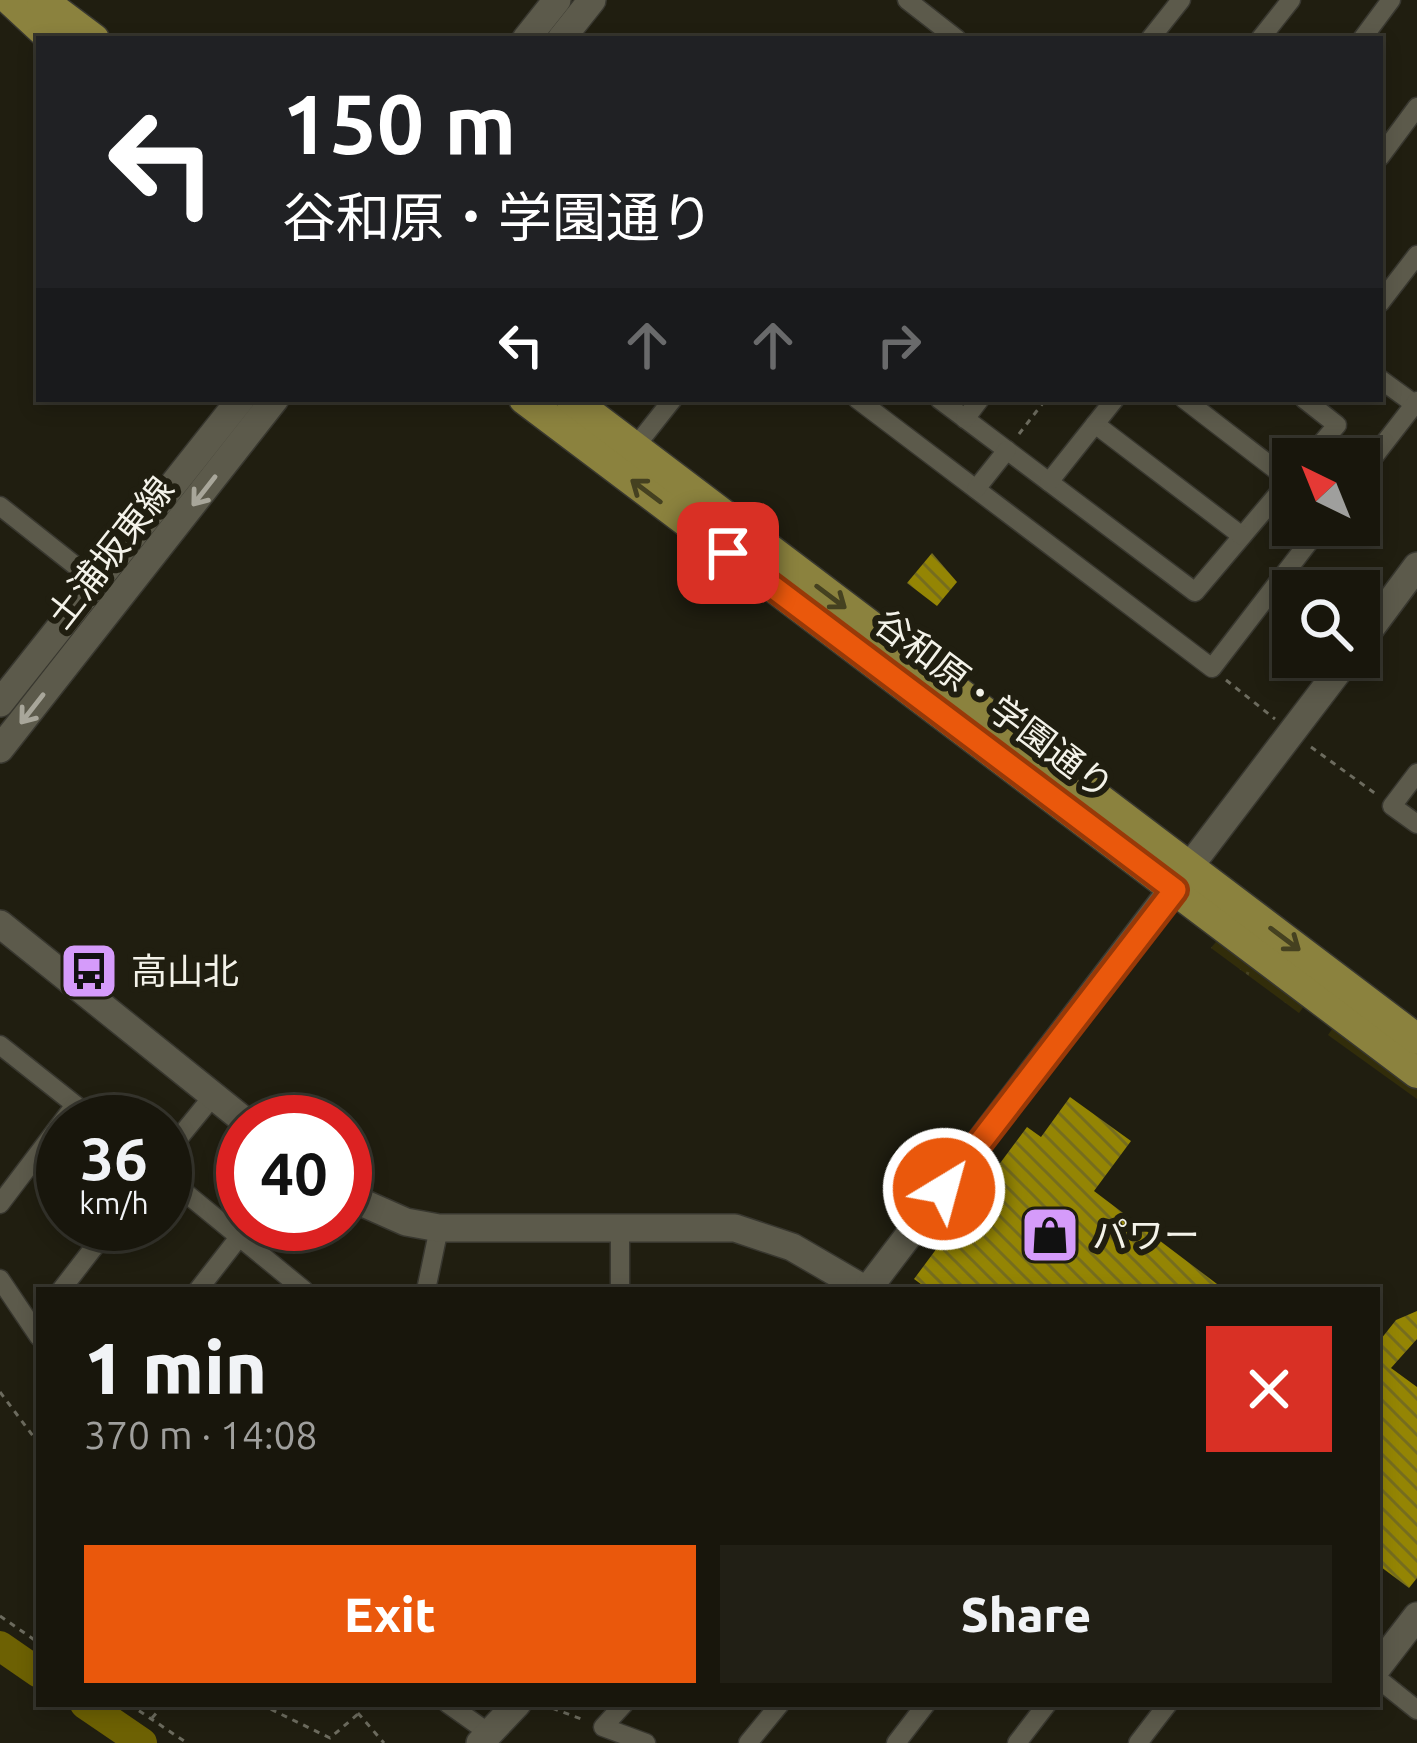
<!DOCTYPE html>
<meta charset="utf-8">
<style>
:root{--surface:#18160c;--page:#211f15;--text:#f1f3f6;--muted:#9f9f9d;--line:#36352d;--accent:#ea580c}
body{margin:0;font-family:Ubuntu,"Noto Sans JP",sans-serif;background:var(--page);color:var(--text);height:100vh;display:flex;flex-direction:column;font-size:45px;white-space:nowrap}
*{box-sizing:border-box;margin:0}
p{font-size:39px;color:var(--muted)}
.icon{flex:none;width:66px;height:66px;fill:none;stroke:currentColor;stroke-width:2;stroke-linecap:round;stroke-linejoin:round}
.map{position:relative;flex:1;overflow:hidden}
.panel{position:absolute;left:36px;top:1287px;width:1344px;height:420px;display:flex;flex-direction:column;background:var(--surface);border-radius:0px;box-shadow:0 6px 18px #0003,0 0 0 3px var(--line)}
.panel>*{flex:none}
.top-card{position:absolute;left:36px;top:36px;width:1347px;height:366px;border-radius:0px;box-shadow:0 6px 18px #0003,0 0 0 3px var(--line);background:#202124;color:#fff;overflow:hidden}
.needle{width:78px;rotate:317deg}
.fabs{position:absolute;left:1272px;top:438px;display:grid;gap:24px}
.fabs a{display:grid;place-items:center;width:108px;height:108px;border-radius:0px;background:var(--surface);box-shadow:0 6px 18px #0003,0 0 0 3px var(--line);font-size:60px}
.speed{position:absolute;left:36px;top:1095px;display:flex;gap:24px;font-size:60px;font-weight:700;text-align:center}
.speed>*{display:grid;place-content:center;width:156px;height:156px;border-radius:50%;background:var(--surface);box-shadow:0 6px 18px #0003,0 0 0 3px var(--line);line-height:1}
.speed small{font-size:30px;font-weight:400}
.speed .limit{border:18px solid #d22;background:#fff;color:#111}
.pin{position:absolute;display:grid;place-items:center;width:102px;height:102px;color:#fff;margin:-51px;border-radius:24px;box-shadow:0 6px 18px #0006}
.me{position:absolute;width:132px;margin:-66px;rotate:37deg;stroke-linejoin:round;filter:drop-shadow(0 0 9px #0008)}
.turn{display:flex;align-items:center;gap:42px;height:252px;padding:0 48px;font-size:54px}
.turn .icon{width:156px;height:156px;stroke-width:2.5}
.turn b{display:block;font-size:84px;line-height:102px}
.lanes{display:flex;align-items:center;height:114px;padding:0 48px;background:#0003;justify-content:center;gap:60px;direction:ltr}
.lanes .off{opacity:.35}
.round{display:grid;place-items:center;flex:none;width:126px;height:126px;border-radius:0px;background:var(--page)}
.summary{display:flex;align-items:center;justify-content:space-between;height:204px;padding:0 48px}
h1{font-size:72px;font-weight:800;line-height:90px}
.primary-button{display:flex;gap:24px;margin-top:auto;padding:24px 48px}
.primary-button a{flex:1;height:138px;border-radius:0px;background:var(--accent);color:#fff;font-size:48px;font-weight:800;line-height:138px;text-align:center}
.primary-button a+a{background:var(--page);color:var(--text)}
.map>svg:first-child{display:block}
</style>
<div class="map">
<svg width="1417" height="1743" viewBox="0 0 1417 1743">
<defs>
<pattern id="grass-tufts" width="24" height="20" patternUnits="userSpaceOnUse" patternTransform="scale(3)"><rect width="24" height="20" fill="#322d0a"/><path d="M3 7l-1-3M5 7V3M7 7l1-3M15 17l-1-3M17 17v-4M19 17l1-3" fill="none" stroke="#464222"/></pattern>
<pattern id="building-back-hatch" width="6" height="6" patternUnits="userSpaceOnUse" patternTransform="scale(3)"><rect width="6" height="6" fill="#948504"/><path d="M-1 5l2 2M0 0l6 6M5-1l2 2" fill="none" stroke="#766d1e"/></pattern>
</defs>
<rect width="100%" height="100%" fill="#201e10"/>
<!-- grass -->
<g fill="url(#grass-tufts)">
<polygon points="1220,937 1307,1002 1299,1013 1211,948"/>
<polygon points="1335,1025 1417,1087 1417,1099 1328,1035"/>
</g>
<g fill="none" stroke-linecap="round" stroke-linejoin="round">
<!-- river -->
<g stroke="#6d6103" stroke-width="30">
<polyline points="0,1646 39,1673"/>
<polyline points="85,1704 142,1743"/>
</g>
</g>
<!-- building -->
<g fill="url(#building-back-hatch)">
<polygon points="932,553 957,582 937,606 907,583"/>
<polygon points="1070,1097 1131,1141 1094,1191 1225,1290 929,1290 914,1279 1027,1127 1041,1137"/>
<polygon points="1417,1311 1417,1339 1391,1368 1417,1387 1417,1578 1409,1588 1377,1564 1377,1344 1396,1320"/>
</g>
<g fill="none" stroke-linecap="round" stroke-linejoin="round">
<defs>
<g id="street">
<polyline points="907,0 957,39"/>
<polyline points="1150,39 1181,0"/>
<polyline points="1260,39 1291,0"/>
<polyline points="1362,39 1391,0"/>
<polyline points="1380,157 1417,107"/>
<polyline points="1380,303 1417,255"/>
<polyline points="1380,379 1417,406"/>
<polyline points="857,399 1212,668 1322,525"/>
<polyline points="939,399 1195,592 1293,476"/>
<polyline points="1184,399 1293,483"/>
<polyline points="1304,399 1337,425 1308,459"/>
<polyline points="965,419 980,399"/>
<polyline points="1095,424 1242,536"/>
<polyline points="635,447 673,399"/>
<polyline points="1359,476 1417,401"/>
<polyline points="1049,482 1115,399"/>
<polyline points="976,489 1007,450"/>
<polyline points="0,506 96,582"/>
<polyline points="1417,773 1392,806 1417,824"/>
<polyline points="0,1045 97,1122"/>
<polyline points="165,1155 213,1096"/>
<polyline points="165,1176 304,1290"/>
<polyline points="0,1204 75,1105"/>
<polyline points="0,1279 39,1337"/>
<polyline points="61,1290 112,1224"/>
<polyline points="198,1290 240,1236"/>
<polyline points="426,1290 439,1228"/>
<polyline points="620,1290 620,1228"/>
<polyline points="1377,1678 1417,1710"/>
<polyline points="448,1704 489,1733"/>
<polyline points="624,1704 603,1727 646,1743"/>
<polyline points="748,1743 780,1704"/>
<polyline points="896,1743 926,1704"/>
<polyline points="1017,1743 1047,1704"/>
<polyline points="1138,1743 1168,1704"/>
</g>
<g id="secondary">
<polyline points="526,39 557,0"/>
<polyline points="561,39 592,0"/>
<polyline points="1359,644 1417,566"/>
<polyline points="0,703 241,399"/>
<polyline points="0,749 275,399"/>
<polyline points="0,924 246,1122"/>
<polyline points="345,1195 406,1222 439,1228 735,1228 792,1247 866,1290"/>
<polyline points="867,1290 1349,657"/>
<polyline points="1377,1668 1417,1616"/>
<polyline points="480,1743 517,1704"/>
</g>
<g id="primary">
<polyline points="10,0 52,39"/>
<polyline points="42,0 94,39"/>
<polyline points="524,399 1417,1073"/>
<polyline points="571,399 1417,1039"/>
</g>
</defs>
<!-- street casing -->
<use href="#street" stroke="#38372f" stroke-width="21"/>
<!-- secondary casing -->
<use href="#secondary" stroke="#38372f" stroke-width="30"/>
<!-- primary casing -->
<use href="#primary" stroke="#38372f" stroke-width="33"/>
<!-- path -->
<g stroke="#6c6b5e" stroke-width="3" stroke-dasharray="6 6" stroke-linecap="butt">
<polyline points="1019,434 1046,399"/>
<polyline points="1226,680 1275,719"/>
<polyline points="1311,747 1376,794"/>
<polyline points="0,1392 39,1444"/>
<polyline points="0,1616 39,1643"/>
<polyline points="129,1704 187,1743"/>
<polyline points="260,1704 330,1738 358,1714"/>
<polyline points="350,1704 384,1743"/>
<polyline points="541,1704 584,1720"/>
<polyline points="152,1718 164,1704"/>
</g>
<!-- street -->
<use href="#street" stroke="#5c5a4b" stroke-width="18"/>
<!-- secondary -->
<use href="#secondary" stroke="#5c5a4b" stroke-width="27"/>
<!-- primary -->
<use href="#primary" stroke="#8b823e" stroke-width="30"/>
</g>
<!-- one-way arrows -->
<defs><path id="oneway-shaft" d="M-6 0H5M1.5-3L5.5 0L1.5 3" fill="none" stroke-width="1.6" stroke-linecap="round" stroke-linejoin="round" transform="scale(3)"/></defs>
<g stroke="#a8a69a">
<use href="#oneway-shaft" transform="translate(204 491) rotate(128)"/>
<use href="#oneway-shaft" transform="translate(32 709) rotate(128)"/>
</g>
<g stroke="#454120">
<use href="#oneway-shaft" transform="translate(646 491) rotate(-143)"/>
<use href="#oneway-shaft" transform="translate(831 597) rotate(37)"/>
<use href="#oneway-shaft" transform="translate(1285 939) rotate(37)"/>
</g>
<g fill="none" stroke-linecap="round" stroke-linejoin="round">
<defs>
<polyline id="route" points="728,553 1175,890 944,1189"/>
</defs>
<!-- route casing -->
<use href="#route" stroke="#983908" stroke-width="30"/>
<!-- route -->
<use href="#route" stroke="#ea580c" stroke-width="21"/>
</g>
<!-- icons -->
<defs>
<symbol id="bus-square" viewBox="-11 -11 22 22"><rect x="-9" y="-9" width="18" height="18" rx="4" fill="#d59bfa" stroke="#201e10"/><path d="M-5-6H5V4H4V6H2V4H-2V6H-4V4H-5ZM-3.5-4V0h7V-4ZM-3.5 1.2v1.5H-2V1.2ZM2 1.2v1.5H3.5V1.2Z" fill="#111"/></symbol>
<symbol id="shop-square" viewBox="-11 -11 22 22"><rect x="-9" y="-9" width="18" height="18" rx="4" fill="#d59bfa" stroke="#201e10"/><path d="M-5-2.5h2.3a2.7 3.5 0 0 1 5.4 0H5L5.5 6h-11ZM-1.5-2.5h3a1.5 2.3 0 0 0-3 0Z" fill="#111"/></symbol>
</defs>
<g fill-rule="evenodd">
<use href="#bus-square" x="56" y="938" width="66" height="66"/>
<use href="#shop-square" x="1017" y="1202" width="66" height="66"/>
</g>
<g text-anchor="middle" stroke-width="12" stroke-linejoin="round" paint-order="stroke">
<!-- street labels -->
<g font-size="36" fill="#f3f2e9" stroke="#201e10">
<text transform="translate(110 552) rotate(-52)" y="13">土浦坂東線</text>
<text transform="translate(994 704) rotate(37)" y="13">谷和原・学園通り</text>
</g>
<!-- poi labels -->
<g font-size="36" fill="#f3f2e9" stroke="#201e10" text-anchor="start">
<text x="131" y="984">高山北</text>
<text x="1092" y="1248">パワー</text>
</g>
</g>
</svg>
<div class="fabs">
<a><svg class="needle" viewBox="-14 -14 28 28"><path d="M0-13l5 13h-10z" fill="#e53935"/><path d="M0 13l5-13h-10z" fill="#9f9f9d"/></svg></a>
<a><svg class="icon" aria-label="search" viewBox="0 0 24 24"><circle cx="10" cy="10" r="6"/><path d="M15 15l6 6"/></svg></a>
</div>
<div class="speed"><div>36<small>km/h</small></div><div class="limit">40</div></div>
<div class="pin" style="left:728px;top:553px;background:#d93025"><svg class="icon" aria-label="arrive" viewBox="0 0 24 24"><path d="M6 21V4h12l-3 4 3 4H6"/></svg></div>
<svg class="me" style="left:944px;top:1189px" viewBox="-20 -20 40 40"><circle r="17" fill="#ea580c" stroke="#fff" stroke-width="3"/><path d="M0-11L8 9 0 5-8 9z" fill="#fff"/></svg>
<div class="top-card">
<div class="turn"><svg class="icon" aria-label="left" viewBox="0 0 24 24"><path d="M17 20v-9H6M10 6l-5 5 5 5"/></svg><div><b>150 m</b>谷和原・学園通り</div></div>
<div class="lanes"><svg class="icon" aria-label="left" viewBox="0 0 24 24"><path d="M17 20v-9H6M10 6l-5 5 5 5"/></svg><svg class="icon off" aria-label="ahead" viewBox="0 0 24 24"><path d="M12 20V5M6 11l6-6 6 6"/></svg><svg class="icon off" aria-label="ahead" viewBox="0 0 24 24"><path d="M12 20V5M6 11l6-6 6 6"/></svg><svg class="icon off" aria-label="right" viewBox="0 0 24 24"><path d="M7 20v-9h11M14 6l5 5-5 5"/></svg></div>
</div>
<section class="panel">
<div class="summary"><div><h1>1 min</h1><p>370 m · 14:08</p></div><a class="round" style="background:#d93025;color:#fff"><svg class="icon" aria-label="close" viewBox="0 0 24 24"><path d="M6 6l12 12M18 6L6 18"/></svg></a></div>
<div class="primary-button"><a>Exit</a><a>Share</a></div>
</section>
</div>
